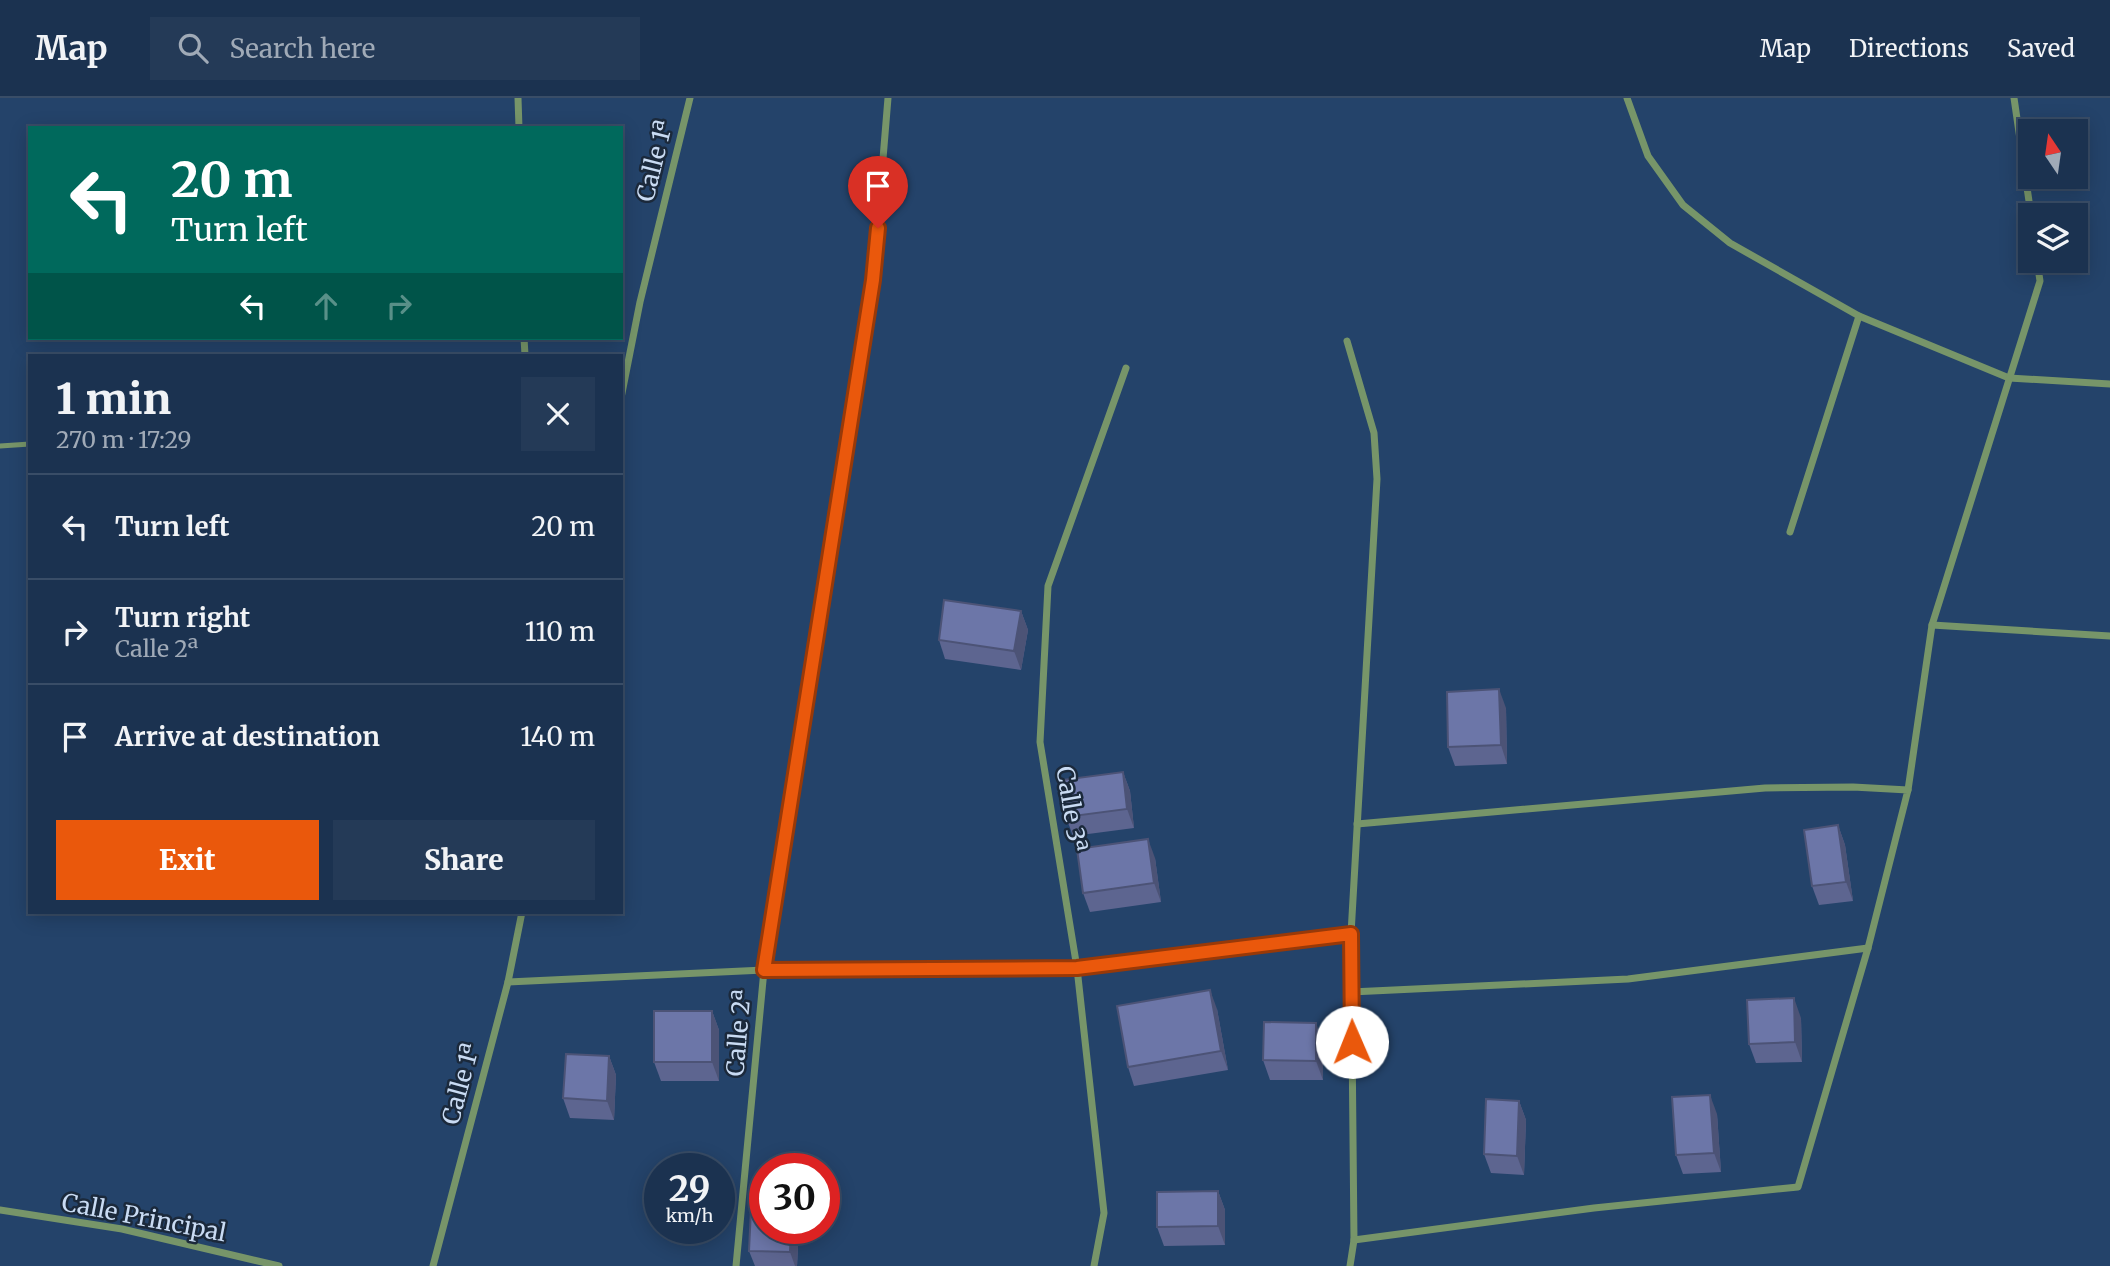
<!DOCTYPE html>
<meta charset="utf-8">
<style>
:root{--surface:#1b3250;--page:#243a57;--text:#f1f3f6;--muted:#a0aab7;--line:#394d67;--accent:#ea580c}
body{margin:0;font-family:Merriweather,serif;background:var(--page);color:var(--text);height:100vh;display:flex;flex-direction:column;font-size:26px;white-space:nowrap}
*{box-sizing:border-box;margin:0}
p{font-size:23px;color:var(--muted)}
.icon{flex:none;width:38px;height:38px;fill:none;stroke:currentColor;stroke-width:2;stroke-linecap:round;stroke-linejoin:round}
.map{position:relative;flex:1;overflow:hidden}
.side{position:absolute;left:28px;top:256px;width:595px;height:560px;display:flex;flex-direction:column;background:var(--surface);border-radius:0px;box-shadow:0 4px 18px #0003,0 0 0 2px var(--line)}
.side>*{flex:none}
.banner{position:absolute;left:28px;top:28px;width:595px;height:214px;border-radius:0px;box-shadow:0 4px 18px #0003,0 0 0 2px var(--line);background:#00695c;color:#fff;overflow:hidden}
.needle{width:46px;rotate:347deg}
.fabs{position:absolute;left:2018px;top:21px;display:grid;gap:14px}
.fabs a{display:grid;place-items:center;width:70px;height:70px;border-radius:0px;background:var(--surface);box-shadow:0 4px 18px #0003,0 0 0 2px var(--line);font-size:35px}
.speed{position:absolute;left:644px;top:1055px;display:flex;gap:14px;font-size:35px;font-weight:700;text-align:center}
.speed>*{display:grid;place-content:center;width:91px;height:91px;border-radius:50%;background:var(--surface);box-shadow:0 4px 18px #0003,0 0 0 2px var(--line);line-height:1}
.speed small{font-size:18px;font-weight:400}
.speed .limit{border:10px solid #d22;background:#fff;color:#111}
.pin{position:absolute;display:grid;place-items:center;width:60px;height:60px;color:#fff;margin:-72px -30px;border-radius:50% 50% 50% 0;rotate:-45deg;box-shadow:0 0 7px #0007}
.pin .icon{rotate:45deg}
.me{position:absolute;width:77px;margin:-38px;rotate:359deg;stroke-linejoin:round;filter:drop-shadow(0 0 5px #0008)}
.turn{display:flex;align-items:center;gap:24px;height:147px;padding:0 28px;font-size:32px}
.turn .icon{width:91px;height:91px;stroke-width:2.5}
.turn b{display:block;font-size:49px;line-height:60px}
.lanes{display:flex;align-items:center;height:66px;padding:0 28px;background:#0003;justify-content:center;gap:35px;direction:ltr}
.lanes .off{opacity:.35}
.round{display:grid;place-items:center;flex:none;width:74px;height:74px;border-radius:0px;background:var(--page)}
.summary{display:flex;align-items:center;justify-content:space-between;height:119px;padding:0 28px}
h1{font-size:42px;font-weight:800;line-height:52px}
.cta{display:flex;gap:14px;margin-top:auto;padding:14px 28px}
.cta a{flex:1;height:80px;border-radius:0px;background:var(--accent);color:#fff;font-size:28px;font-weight:800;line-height:80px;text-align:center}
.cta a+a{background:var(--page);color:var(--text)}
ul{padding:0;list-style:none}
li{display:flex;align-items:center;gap:21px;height:105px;padding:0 28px;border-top:2px solid var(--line)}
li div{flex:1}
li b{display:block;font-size:26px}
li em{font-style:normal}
header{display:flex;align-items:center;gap:42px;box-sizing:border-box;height:98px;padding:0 35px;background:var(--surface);border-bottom:2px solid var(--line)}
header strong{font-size:33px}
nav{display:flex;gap:38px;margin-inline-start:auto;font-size:24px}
.search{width:490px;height:63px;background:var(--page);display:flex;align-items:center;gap:18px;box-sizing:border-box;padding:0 24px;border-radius:0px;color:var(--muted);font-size:26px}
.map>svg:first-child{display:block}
</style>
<header>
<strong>Map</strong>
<div class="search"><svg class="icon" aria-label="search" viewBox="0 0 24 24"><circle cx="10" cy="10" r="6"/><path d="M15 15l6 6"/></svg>Search here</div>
<nav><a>Map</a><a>Directions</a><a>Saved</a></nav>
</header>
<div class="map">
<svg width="2110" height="1168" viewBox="0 0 2110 1168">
<rect width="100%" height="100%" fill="#24436a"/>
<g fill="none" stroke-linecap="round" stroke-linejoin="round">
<!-- service -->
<polyline stroke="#779569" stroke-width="5" points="0,348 30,346"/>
<!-- minor -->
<g stroke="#779569" stroke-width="7">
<polyline points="518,0 519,30"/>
<polyline points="1627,0 1648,58 1683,107 1730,145 1859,218 2009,280 2110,286"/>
<polyline points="2014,0 2031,117"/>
<polyline points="524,240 525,257"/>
<polyline points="1347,243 1374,335 1377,381 1351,836 1354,1142 1350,1168"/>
<polyline points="621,300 640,204 690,0"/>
<polyline points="1790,434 1859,218"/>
<polyline points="1932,527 2110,538"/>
<polyline points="1908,692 1932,527 2040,183 2037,163"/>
<polyline points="508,884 764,872 1077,870 1351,836"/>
<polyline points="1351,894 1628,881 1868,850"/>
<polyline points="0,1112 122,1131 279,1168"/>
<polyline points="1354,1142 1594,1110 1798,1089 1868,850 1908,692 1853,689 1765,690 1357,726"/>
<polyline points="433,1168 508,884 522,814"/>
<polyline points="736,1168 764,872 873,182 888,0"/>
<polyline points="1094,1168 1104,1115 1077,870 1040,644 1048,488 1126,270"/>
</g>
</g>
<!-- wall -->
<g fill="#5d6590">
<polygon points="1021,513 1028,532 1021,572 945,561 939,542"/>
<polygon points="1506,610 1507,666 1455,668 1448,649"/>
<polygon points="1123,674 1130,693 1134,730 1073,738 1066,719"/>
<polygon points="1838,727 1845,747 1853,803 1819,807 1812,788"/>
<polygon points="1155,760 1161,804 1090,814 1083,795"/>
<polygon points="1217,911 1228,972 1134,988 1128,969"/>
<polygon points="712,913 719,932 719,983 661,983 654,964"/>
<polygon points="1801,920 1802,964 1756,965 1749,946"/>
<polygon points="1323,944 1323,982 1270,982 1263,962"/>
<polygon points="609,958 616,977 614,1022 570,1020 563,1000"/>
<polygon points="1519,1003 1526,1022 1524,1077 1491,1075 1484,1056"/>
<polygon points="1717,1016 1721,1074 1683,1076 1676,1057"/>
<polygon points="1218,1093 1225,1112 1225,1147 1164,1148 1157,1129"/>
<polygon points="765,1130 799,1130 797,1168 755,1168 749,1153"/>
</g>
<!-- shaded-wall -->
<g fill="#4c5376">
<polygon points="1021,513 1028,532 1021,572 1014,553"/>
<polygon points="1499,591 1506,610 1507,666 1501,647"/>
<polygon points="1123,674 1130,693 1134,730 1127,711"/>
<polygon points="1838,727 1845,747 1853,803 1846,784"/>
<polygon points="1148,741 1155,760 1161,804 1154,785"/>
<polygon points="1210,892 1217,911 1228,972 1221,953"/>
<polygon points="1794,900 1801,920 1802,964 1795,944"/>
<polygon points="712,913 719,932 719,983 712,964"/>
<polygon points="1316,925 1323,944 1323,982 1316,963"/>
<polygon points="609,958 616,977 614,1022 607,1003"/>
<polygon points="1710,997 1717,1016 1721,1074 1714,1055"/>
<polygon points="1519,1003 1526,1022 1524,1077 1517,1058"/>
<polygon points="1218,1093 1225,1112 1225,1147 1218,1128"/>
<polygon points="791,1130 799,1130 797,1168 795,1168 790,1154"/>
</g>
<!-- building -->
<g fill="#6c76a8" stroke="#4c5376" stroke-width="2">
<polygon points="944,502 1021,513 1014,553 939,542"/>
<polygon points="1499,591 1501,647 1448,649 1447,594"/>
<polygon points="1123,674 1127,711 1066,719 1062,682"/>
<polygon points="1838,727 1846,784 1812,788 1804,732"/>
<polygon points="1148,741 1154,785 1083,795 1077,751"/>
<polygon points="1210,892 1221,953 1128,969 1117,908"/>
<polygon points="1794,900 1795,944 1749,946 1747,902"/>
<rect x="654" y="913" width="58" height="51"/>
<polygon points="1264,924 1316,925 1316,963 1263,962"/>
<polygon points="566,956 609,958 607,1003 563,1000"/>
<polygon points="1710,997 1714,1055 1676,1057 1672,999"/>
<polygon points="1486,1001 1519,1003 1517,1058 1484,1056"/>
<polygon points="752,1089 765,1089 765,1130 791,1130 790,1154 749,1153"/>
<polygon points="1218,1093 1218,1128 1157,1129 1157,1094"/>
</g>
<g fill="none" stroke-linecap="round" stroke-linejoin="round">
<defs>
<polyline id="route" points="878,130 873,182 764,872 1077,870 1351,836 1352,944"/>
</defs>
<!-- route casing -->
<use href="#route" stroke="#983908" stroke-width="18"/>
<!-- route -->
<use href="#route" stroke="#ea580c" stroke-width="12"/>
</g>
<g text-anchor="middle" stroke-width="5" stroke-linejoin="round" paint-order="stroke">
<!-- street labels -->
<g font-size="24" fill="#c9dbf3" stroke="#1b293b">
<text transform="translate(655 63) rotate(-76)" y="8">Calle 1ª</text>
<text transform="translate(1071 711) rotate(81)" y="8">Calle 3ª</text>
<text transform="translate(739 935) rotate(-85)" y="8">Calle 2ª</text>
<text transform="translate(461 986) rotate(-75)" y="8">Calle 1ª</text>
<text transform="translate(144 1120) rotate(11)" y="8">Calle Principal</text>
</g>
</g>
</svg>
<div class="fabs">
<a><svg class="needle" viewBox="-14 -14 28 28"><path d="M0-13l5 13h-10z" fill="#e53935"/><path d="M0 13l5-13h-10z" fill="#a0aab7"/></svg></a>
<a><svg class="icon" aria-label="layers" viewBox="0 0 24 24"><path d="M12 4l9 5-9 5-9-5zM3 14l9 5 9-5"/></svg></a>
</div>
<div class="speed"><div>29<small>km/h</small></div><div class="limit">30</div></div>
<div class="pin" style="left:878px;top:130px;background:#d93025"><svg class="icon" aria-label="arrive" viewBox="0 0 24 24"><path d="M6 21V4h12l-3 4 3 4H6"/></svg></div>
<svg class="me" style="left:1352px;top:944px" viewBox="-20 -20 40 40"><circle r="19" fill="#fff"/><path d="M0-13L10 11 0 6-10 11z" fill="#ea580c"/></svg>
<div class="banner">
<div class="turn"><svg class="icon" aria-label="left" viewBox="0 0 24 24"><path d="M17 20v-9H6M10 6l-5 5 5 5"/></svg><div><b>20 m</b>Turn left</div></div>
<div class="lanes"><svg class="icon" aria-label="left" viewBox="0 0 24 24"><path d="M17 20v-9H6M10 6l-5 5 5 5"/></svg><svg class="icon off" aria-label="ahead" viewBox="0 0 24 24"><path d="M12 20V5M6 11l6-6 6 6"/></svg><svg class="icon off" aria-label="right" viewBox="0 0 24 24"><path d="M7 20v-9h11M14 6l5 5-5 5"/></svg></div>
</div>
<section class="side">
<div class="summary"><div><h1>1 min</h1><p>270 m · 17:29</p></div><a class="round"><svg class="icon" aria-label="close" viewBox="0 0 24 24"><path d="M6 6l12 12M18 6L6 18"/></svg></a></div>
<ul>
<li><svg class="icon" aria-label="left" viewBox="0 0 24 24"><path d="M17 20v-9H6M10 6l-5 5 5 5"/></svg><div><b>Turn left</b></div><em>20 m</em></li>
<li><svg class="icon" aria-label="right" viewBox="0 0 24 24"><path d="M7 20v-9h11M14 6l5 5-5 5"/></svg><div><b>Turn right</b><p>Calle 2ª</p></div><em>110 m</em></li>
<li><svg class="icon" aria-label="arrive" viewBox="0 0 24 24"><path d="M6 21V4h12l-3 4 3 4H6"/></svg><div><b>Arrive at destination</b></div><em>140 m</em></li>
</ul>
<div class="cta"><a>Exit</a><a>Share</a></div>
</section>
</div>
